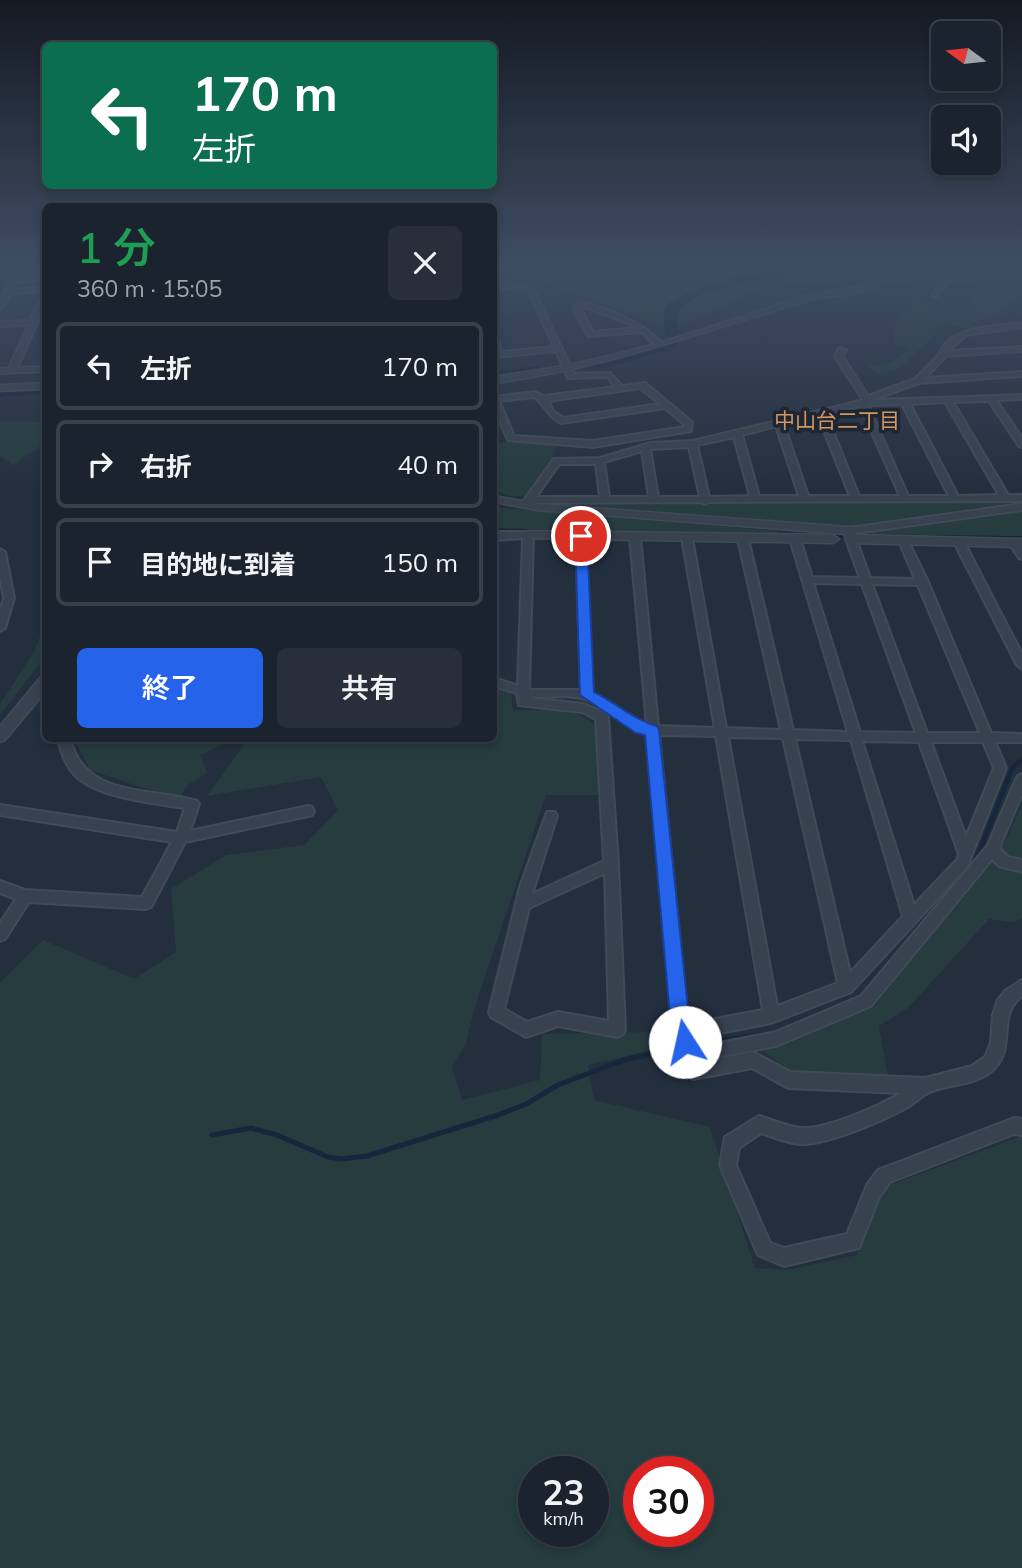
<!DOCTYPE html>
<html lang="ja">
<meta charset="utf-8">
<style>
:root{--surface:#1b232e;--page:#282f3a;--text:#f1f3f6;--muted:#a0a4aa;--line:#39404a;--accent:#2563eb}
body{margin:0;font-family:Mulish,"Noto Sans JP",sans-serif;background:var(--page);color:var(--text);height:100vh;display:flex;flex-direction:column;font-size:26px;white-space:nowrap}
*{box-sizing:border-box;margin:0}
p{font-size:23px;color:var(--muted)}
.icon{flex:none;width:38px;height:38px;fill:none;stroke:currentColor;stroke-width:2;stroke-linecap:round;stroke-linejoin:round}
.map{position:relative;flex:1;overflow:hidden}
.panel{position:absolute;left:42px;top:203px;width:455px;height:539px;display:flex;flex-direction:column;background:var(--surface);border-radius:10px;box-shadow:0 4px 10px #0003,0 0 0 2px var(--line)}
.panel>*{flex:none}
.guide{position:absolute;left:42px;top:42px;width:455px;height:147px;border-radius:10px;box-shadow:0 4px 10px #0003,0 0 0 2px var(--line);background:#0b6e4f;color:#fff;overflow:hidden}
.needle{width:46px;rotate:285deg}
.fabs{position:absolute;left:931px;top:21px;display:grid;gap:14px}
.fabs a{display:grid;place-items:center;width:70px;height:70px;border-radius:10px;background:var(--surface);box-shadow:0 4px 10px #0003,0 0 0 2px var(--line);font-size:35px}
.speed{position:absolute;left:518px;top:1456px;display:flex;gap:14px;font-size:35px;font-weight:700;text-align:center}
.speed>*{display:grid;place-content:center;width:91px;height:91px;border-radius:50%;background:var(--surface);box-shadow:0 4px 10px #0003,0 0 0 2px var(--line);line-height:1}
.speed small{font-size:18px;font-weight:400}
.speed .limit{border:10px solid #d22;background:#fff;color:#111}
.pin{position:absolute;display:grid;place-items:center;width:60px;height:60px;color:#fff;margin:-30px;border:4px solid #fff;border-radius:50%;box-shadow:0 2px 7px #0007}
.me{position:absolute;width:77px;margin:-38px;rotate:350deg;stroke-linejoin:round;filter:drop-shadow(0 0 5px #0008)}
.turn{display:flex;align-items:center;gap:24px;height:147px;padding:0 35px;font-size:32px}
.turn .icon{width:91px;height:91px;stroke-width:2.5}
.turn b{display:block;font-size:49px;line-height:60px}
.round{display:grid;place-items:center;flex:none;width:74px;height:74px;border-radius:10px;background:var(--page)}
.head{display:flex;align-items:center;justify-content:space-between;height:119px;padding:0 35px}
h1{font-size:42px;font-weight:600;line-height:52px;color:#1e9e55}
.action{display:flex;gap:14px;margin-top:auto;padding:14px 35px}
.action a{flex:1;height:80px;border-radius:10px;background:var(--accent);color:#fff;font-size:28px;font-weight:600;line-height:80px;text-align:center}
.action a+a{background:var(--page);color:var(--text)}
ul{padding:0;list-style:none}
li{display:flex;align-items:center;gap:21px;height:88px;margin:0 14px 10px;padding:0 21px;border:4px solid var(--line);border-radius:10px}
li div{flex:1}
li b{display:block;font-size:26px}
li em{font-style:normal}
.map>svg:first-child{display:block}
</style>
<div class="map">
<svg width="1022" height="1568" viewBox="0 0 1022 1568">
<rect width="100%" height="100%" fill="#242f3e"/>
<!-- green -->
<g fill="#263c3f" fill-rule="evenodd">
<polygon points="665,265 883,265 878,275 858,269 836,276 839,283 756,289 704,317 663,327 542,281 604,278 617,272"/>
<path d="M999,273L1022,276V295H1019L997,317L972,323L974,329L941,324L934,330L936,334L900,368L877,375L867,365C887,367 894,363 908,348L895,344V325L903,313H913L911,302L925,303L935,309L971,307V298L991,292L981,288L978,281Z"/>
<polygon points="0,421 45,422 45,443 13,465 0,456"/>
<path d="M511,441L556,444L552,462L530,494C513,498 507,498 494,487V444Z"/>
<polygon points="1022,500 1022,504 853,526 538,503"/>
<polygon points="494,507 778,531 778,534 494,529"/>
<polygon points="1022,511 1022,536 872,535 871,532"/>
<polygon points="45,623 45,657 0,715 0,704 34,652"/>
<path d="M494,688L511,693L513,710C539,711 584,703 597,730L600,795H546L477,1000L466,1043L452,1067L462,1100L540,1080L542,1034L653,1032L657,1049L588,1065L594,1100L710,1127L755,1268L787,1270L857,1255L885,1187L1022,1136V1568H0V983L43,940L134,979L176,952L171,889L226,855L304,845L338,810L321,777L207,796L248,739L494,738ZM534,1472H593V1531H534ZM639,1472H698V1531H639Z"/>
<polygon points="217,739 226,743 200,755 207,773 186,786 181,797 140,787 90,770 74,739"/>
<polygon points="1022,804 1022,919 1012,922 989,919 909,1007 879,1026 888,1076 791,1072 762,1050 874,1007 1006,840"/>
</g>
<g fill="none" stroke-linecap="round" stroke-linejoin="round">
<!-- stream-far2 -->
<g stroke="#17263c" stroke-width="3.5">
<polyline points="494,533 498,530 573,532"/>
<polyline points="830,536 849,536"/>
<polyline points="879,536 1022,538"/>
</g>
<!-- stream-far1 -->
<polyline stroke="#17263c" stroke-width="4.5" points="978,855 1012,769 1022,759"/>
<!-- stream -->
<g stroke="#17263c" stroke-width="5">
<polyline points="975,864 979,853"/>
<polyline points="212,1135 251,1128 277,1135 328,1157 341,1159 367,1156 498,1115 526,1104 558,1085 624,1060 696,1044 762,1035"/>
</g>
<!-- river -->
<g fill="#17263c" fill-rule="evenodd">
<path d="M817,265H829L826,272C786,281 706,279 677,312V338H667L665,335L663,312L669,303L689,292L744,274Z"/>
<polygon points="670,341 675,342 677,345 675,348 597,370 590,366 592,363"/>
<polygon points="538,366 545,370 543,373 494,380 494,372"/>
<polygon points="46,384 46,394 0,397 0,387"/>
</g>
<defs>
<g id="minor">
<polygon points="18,265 24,265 18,278 46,276 46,280 16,282 12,290 46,287 46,291 10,294 3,307 0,309 0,300"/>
<polygon points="915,265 921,265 907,283 883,279 886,277 903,280"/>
<polygon points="944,265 950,265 950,276 965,278 990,269 989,265 995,265 996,268 1022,271 1022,275 994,272 966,282 949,280 937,296 933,296 932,295 944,278"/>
<path d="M494,283L532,287L574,374L610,373L622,386L645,383L692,422L691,431L593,447L508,440L494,407V397L535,392L544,396L615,387L608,377L568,378L556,351L494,357V338L498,340L501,352L554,347L528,290L494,287ZM640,388L660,404L563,418L553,411L548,401ZM534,397C545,404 547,416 561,423L665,408L685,425L684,427L593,441L514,436L499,401Z"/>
<polygon points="46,292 46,303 17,368 46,367 46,371 0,373 0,369 9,368 29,325 0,326 0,322 30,321 43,294"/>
<path d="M582,302C611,311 640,320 662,343L655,345L642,332L588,336L573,307ZM582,306L626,322L636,328L593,332L580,308Z"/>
<path d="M1022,323V327L966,335L948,351L1022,347V351L946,356L925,378L1022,372V376L919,383L872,400L1022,395V399L996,400L1022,438V447L1019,446L989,401L953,402L1008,495H1022V501L709,502L705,504L701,502L532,503L527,506L522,503L554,459L600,458L651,443L693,441L860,401L863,400L835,357L839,348L846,350L843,357L868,396L915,379L940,354C947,326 999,326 1022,323ZM945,402L999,495L958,496L910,404ZM902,404L949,496H908L868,405ZM860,406L900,496H859L826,414ZM818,416L850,496H808L784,425ZM776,426L799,496H759L742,435ZM734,437L750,496L709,497L697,445ZM689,447L700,497H658L650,449ZM642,451L649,497H609L604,462ZM559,464H596L600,497H536Z"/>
<polygon points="1022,504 1022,510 849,534 844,531 849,528"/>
<path d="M498,532H528L533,535L529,690H581L576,536L578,534H584L593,693L647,725L630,537L635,534L640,537L658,726L715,728L682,538L687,535L692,538L726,728L781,730L738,539L743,536L748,539L793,730L848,732L790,539L795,536L800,539L812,577L860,578L846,539L851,536L856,539L870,578L915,579L899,541L901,539H907L928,582L991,733L1022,734V742H995L1006,768L967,867L851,992L771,1023L689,1039L676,1033L673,1028L648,733C625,728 611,710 590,701C572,693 548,697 529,698L584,704L606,714L608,717L618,864L625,1030L622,1035L617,1037L558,1026L526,1037L491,1017L489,1012L520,887L547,812H555L557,816L532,894L604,861L596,719L582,712L519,705L517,693L494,686V678L518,686L523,538L494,540V534ZM813,583L862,584L916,733L860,732ZM872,584L918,585L980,733H927ZM659,735L716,736L763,1010L688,1024ZM728,737L783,738L838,983L777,1006ZM795,739L851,740L903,916L850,973ZM862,741L919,742L959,854L957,860L914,905ZM931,742H983L994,768L966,837ZM605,873L609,1021L558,1012L527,1022L504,1009L529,908Z"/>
<polygon points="959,539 964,542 1022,654 1022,669 1017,665 954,542"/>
<polygon points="1014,540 1017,541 1022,548 1022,559 1019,558 1009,543"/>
<polygon points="0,549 5,552 14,598 5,628 0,631 0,611 4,598 0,577"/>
<path d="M58,738H70C83,799 152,787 197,801L199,804L190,831L308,806L312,807L314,811L312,815L308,816L185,842L151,907L146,909L29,902L5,939L0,941V923L16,899L0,893V881L25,890L142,897L172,842L0,815V805L177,832L185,808C154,803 103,799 78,778C67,769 61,752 58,738Z"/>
<path d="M1022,774V794L999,848L1008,857L1022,860V872L999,866L992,859L871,1006L776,1046L698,1061L699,1062L753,1052L790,1072L925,1078L972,1066L985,1057L991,1043L993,1015L998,1000L1005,991L1022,980V996C996,1015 1016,1045 995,1068C978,1086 951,1083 930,1092C922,1095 916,1102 908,1107C884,1120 828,1145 802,1144C788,1144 774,1137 761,1133L739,1148L736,1165L770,1243L784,1248L847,1234L867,1185L878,1170L1014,1118L1022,1119V1135L1014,1134L890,1182L879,1197L859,1248L784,1266L758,1255L720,1165L725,1137L759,1116C773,1120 787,1127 802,1128C827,1129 879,1106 901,1093L788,1088L752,1068L693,1079L688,1076C684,1068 680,1058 684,1050L776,1032L861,996L988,845L1016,779L1018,776Z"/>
</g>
<g id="tertiary">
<path d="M894,265H902C892,277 883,284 868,290C850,297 829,295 810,300C705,331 603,369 494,383V377C522,372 550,369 578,363C655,347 731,320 805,296C839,286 868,294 894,265Z"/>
<polygon points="46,383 46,389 0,391 0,385"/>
<polygon points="494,496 537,504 849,527 853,528 856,535 1022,539 1022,547 851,543 847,542 844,534 537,510 494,502"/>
<polygon points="528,531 833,535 839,539 833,543 524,538 522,535"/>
<polygon points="46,676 46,691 5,740 0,742 0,726 41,677"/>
</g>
</defs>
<!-- minor casing -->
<use href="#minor" stroke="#414a57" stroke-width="4"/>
<!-- tertiary casing -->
<use href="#tertiary" stroke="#414a57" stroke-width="3"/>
<!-- minor -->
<use href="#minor" fill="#38414e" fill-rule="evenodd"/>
<!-- tertiary -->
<use href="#tertiary" fill="#38414e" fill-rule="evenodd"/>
</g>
<!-- sky -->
<linearGradient id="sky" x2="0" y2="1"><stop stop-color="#141a22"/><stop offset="0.55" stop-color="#3f4d63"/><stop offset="1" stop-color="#3f4d63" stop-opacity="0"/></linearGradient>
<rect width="1022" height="485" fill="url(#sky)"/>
<!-- route -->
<path fill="#2563eb" stroke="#184099" stroke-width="2" d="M581,533L587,536L594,692C616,703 634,720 657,726L659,730L690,1028L695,1042L692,1049L685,1051L678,1049L671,1028L645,735L636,733L580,695L575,536Z"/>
<g text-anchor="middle" stroke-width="7" stroke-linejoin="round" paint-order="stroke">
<!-- far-neighbourhood labels -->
<g font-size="21" fill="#d59563" stroke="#1d2633">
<text x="837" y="428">中山台二丁目</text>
</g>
</g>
</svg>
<div class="fabs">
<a><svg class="needle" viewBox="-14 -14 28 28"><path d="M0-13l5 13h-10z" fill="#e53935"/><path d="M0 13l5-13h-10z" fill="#a0a4aa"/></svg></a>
<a><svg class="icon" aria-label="sound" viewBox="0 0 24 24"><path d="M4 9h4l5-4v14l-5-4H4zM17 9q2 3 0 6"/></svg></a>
</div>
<div class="speed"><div>23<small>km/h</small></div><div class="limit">30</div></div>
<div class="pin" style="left:581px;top:536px;background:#d93025"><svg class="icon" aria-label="arrive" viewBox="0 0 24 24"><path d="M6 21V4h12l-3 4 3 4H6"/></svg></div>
<svg class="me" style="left:685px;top:1042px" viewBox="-20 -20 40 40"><circle r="19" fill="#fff"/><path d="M0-13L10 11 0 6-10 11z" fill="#2563eb"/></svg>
<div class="guide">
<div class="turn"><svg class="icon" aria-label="left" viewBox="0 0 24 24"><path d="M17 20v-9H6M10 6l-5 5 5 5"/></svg><div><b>170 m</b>左折</div></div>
</div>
<section class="panel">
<div class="head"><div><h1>1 分</h1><p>360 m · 15:05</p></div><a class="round"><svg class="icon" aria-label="close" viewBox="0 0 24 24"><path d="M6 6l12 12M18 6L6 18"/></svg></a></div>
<ul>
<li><svg class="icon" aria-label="left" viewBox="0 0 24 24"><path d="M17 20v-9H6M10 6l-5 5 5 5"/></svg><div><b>左折</b></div><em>170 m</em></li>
<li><svg class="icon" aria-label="right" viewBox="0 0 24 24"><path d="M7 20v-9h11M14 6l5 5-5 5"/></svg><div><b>右折</b></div><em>40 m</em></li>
<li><svg class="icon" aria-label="arrive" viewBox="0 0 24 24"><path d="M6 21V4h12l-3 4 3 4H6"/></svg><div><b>目的地に到着</b></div><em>150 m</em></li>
</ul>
<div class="action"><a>終了</a><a>共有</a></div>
</section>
</div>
